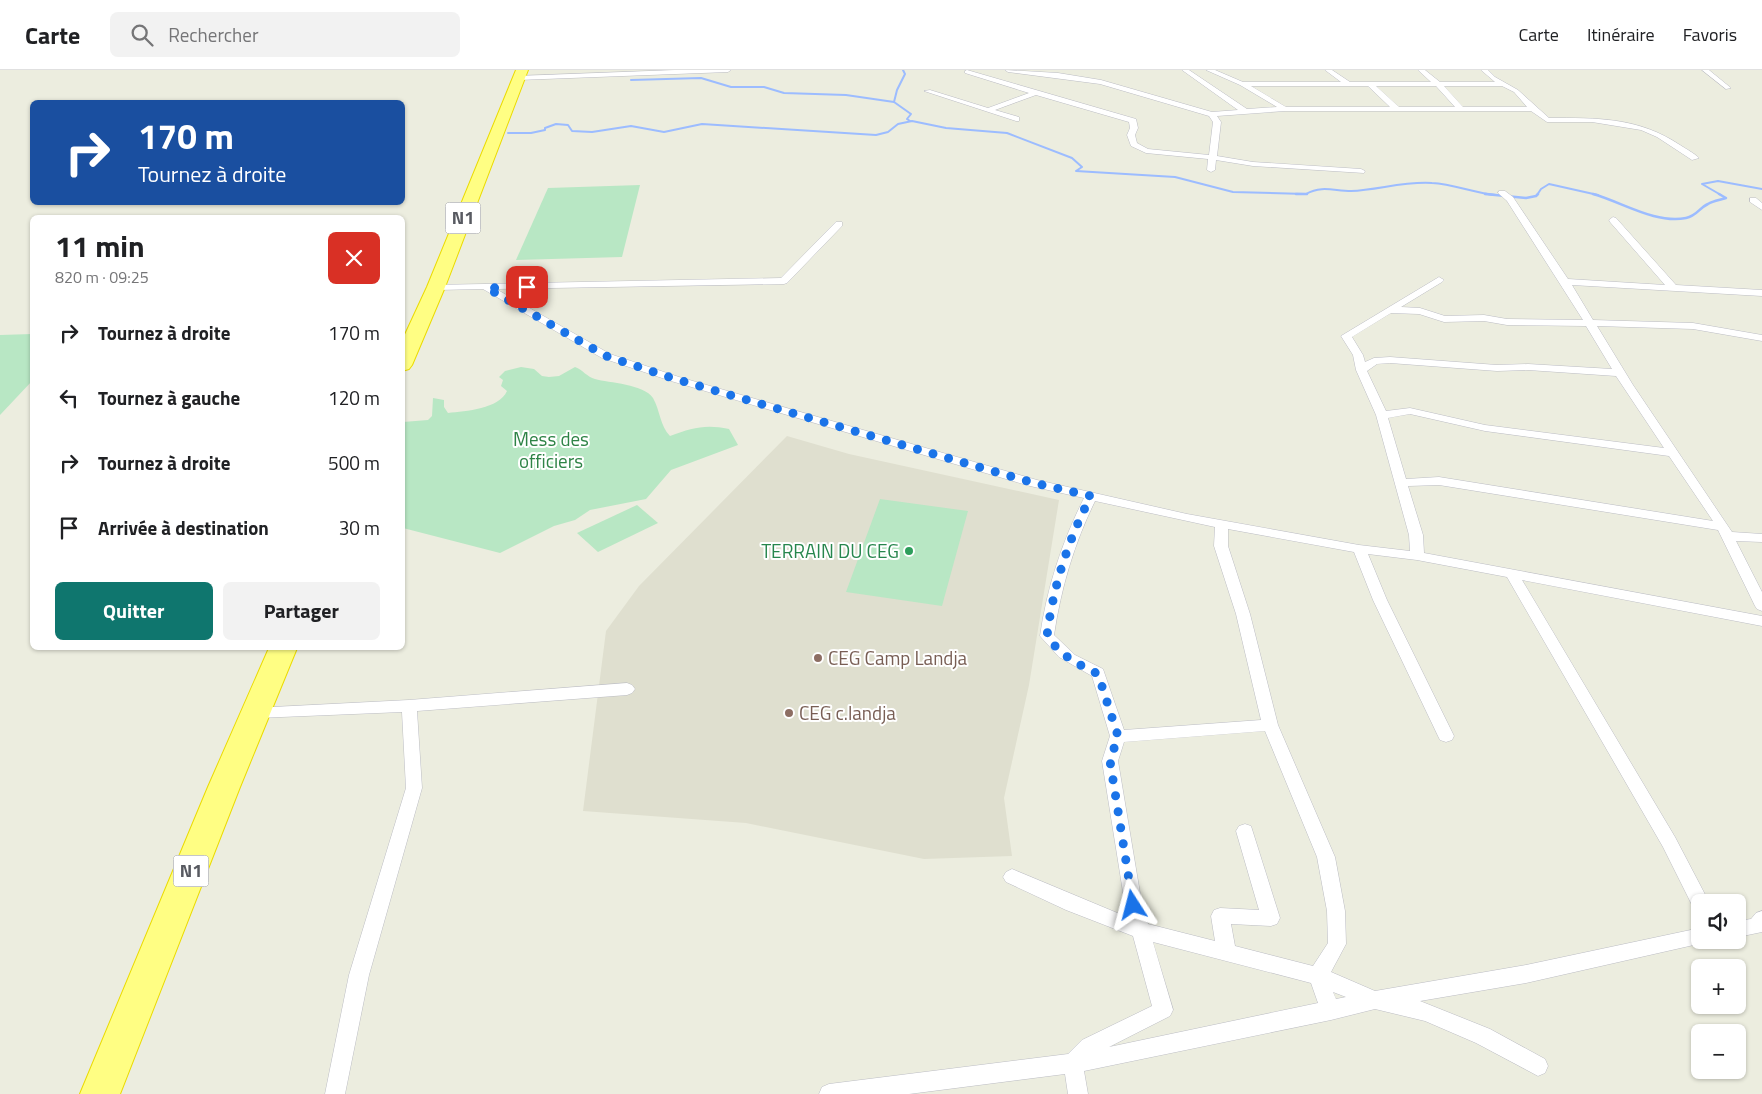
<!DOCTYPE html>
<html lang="fr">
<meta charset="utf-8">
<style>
:root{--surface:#fff;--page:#f2f2f2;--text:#202124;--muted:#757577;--line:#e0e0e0;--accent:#0f766e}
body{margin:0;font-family:"Titillium Web",sans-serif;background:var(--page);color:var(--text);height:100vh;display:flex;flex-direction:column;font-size:19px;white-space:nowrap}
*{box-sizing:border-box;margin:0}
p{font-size:16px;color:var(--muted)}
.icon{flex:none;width:28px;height:28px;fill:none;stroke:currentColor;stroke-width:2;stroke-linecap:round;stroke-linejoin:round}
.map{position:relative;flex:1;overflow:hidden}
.panel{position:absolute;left:30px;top:145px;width:375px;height:435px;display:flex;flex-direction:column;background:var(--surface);border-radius:8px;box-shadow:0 1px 4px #0004}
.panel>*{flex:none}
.banner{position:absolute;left:30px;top:30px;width:375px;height:105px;border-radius:8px;box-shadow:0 1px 4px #0004;background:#1a4fa0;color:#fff;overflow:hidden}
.tools{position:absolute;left:1691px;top:824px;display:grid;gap:10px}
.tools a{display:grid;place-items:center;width:55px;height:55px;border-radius:8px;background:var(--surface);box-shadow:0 1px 4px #0004;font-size:25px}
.pin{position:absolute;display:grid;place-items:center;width:42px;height:42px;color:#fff;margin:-21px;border-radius:10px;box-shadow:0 2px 8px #0006}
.me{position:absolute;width:55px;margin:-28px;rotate:351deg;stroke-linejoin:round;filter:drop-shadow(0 0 4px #0008)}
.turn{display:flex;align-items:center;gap:18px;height:105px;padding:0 25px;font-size:22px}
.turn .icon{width:65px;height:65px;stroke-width:2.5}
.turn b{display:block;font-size:35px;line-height:42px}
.round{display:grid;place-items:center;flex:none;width:52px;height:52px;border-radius:8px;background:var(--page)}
.head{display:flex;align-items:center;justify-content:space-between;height:85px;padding:0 25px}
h1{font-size:30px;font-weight:700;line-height:38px}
.action{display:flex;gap:10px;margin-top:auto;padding:10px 25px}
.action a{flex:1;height:58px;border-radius:8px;background:var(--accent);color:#fff;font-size:20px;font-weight:700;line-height:58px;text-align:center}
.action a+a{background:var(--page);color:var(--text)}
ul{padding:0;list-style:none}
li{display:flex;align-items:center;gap:15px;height:65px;padding:0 25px}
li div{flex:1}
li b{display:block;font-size:19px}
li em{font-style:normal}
header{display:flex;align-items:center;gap:30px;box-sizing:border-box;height:70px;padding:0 25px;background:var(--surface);border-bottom:1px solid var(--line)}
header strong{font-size:24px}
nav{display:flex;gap:28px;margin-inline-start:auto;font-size:18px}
.search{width:350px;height:45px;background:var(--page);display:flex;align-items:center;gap:12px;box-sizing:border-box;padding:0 18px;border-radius:8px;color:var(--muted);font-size:19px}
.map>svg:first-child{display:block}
</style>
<header>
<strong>Carte</strong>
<div class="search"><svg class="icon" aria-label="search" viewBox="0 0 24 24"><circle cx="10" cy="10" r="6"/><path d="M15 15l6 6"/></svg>Rechercher</div>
<nav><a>Carte</a><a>Itinéraire</a><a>Favoris</a></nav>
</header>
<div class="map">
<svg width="1762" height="1024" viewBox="0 0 1762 1024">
<rect width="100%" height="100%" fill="#eceddf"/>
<!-- education -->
<polygon fill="#dfdfcf" points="787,366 849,384 1059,430 1029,615 1004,728 1012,786 924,789 746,753 583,741 606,561 639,516"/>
<!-- green -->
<g fill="#b8e7c4">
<polygon points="640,115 622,187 516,190 548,118"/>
<polygon points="32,264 32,311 0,345 0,265"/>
<path d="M521,297L534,299L542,306L549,307L559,306L575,297C583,300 587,307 595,309C609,313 644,314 653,328C660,340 660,356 670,366C692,358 705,354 729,359L738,375L671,400L646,429L590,440L575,450L554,456L500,483L403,458V352L428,350L432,346L433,328L444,330V337L448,343C466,341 499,339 507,321L501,316L503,310L499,307L505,301Z"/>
<polygon points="880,429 968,441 942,536 846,522"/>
<polygon points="637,435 658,453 598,482 577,463"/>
</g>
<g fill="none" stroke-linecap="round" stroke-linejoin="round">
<!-- stream-far1 -->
<g stroke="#9cbcff" stroke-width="2">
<polyline points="903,0 905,4 897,20 894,32 911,44 907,49 910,51"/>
<polyline points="631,10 701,8 731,17 764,17 784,23 846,25 894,32"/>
<path d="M508,63H531L545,60V58L556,54L568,55L572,61L592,62L631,56L664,62L702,54L876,65L888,62L898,54L912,51L946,58L1007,63L1072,88L1082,97L1076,101L1175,107L1233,122L1306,124C1322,115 1334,121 1351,121C1378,120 1404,111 1432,113C1453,114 1475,123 1496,125"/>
<polyline points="1537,125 1541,119 1549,114 1598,125"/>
<polyline points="1721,125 1702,114 1718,111 1762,119"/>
</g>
<!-- stream -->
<g stroke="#9cbcff" stroke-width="2.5">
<polyline points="1296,124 1307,124"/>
<polyline points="1485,124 1526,128 1536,126 1538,124"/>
<path d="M1593,124C1622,132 1655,154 1686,148C1697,146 1699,138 1708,134C1713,131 1720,130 1726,128L1719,124"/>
</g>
<defs>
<g id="street">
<polygon points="675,0 731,0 728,2 518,10 515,8 518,6"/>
<path d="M967,0L1136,49L1138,58L1135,65L1137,73L1148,79L1209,85L1213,52L1209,46L1100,14L1008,2L1005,0L1058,3L1101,10L1212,42L1238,40L1182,0H1189L1247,39L1277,37L1240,15L1206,0H1215L1243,12H1341L1325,0H1332L1350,12H1431L1418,0H1425L1440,12H1495L1481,0H1488L1495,7L1518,20L1549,48C1597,48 1638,47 1680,75C1686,79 1694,83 1699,88L1692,90L1657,67L1641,60L1592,52H1547L1531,41H1285L1217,46L1221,52L1217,86L1253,92L1361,99L1365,101L1364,103L1253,96L1216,90L1215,100L1211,102L1207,100L1208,89L1146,83L1131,76L1127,65L1130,58L1129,52L1036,25L995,40L1019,47V51H1016L924,21L930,20L988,38L1029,23L965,3V1ZM1251,16H1368L1390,37H1286ZM1376,16H1436L1455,37H1399ZM1444,16H1502L1514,22L1527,37H1463Z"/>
<polygon points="1702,0 1709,0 1731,18 1726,19"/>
<path d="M1499,121H1505L1513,127L1568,209L1665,215L1610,152L1609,150L1613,147L1616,148L1676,215L1762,220V226L1572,215L1593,250L1693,253L1762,265V271L1693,259L1597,256L1633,315L1732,462L1762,464V472L1736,471L1762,522V541L1757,539L1755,536L1718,460L1439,415L1408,416L1423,465L1424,483L1762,546V556L1522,510L1675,767L1709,832H1700V841L1694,839L1663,777L1507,507L1417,490L1368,484L1387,530L1454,666L1452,670L1446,672L1440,670L1438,666L1373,530L1354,482L1228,459V476L1250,544L1278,655L1335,787L1345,841L1346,874L1331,902L1375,921L1526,895L1700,858V870H1707V872L1526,913L1420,931L1490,959L1545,989L1548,996L1545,1003L1538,1006L1476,973L1425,951L1375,939L1331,950L1084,1001L1088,1024H1068L1065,1004L909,1024H819L822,1017L829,1014L1068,984L1082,970L1152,936L1133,866L1066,840L1006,812L1003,807L1006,802L1012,799L1127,847L1102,691L1110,666L1092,606L1059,587L1040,566C1047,517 1062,472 1084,428L1030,416L671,311L602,288L483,219L436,220L431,217L433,215L781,208L836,152H842V156L787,213L784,214L496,219L610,284L679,307L1037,410L1187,444L1359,475L1410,481L1409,465L1376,345L1356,300L1353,285L1341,266L1439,207L1444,210L1442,212L1401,237L1420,238L1445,246L1484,245L1507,249L1583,250L1507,131L1498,123ZM1391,243L1419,244L1444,252L1484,251L1507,255L1586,256L1612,299L1528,294L1497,295L1390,287L1374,288L1365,292L1363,285L1352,267ZM1390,293L1497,301L1528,300L1616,306L1664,378L1485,355L1410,338L1386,341L1367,301L1377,294ZM1410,344L1485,361L1669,386L1713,451L1439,407L1406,409L1388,348ZM1095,431L1215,457L1214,476L1236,544L1261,650L1124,660L1103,599L1075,585L1054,565C1061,518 1074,474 1095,431ZM1265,661L1317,787L1327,841L1328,873L1313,896L1235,876L1231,854L1271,856L1277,854L1280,848L1251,756L1245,754L1239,756L1236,761L1259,840L1220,838L1214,840L1211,846L1215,871L1148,854L1142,835L1118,691L1124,672ZM1153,872L1311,913L1318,933L1109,977L1170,946L1173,940ZM1333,922L1346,927L1336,929Z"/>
<polygon points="1750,128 1756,128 1762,133 1762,140 1750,132"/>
<polygon points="627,613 632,615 635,619 632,623 627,625 417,641 422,718 369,905 345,1024 325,1024 349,905 406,718 402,642 257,648 252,646 249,642 252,638 409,630"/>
<polygon points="1762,841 1762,862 1738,867 1738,851 1751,849 1756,843"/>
</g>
<g id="highway">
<polygon points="516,0 528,0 445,217 412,295 409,299 402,301 402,271 427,217"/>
<polygon points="269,578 297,578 240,717 120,1024 80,1024 208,717"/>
</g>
</defs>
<!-- street casing -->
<use href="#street" stroke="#bcbdc4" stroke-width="1"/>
<!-- highway casing -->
<use href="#highway" stroke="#ebdb00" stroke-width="2"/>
<!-- street -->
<use href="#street" fill="#fff" fill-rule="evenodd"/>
<!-- highway -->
<use href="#highway" fill="#fffe83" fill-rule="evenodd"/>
</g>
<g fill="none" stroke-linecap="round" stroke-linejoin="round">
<!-- route -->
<path stroke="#1a73e8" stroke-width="9" stroke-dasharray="0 16.2" d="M527,217L487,218L606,286L675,309L1034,413L1091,426C1068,470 1053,517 1047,566C1061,586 1076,593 1098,604L1118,666L1110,691L1133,835"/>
</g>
<!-- markers -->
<circle fill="#2e9e5b" stroke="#fff" stroke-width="2" cx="909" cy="481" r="5"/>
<g fill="#8d6e63" stroke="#fff" stroke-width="2">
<circle cx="818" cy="588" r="5"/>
<circle cx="789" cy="643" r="5"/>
</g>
<g text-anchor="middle" stroke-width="4" stroke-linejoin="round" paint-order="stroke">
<!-- shield labels -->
<g fill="#fff" stroke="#8a8c90" stroke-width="1">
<rect x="445.5" y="132.5" width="35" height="31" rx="4"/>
<rect x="173.5" y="785.5" width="35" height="31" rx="4"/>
</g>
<g font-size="18" font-weight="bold" fill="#585a61">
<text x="463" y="154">N1</text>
<text x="191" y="807">N1</text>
</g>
<!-- park labels -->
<g font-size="19" fill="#2e8346" stroke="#fff">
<text x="551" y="376">Mess des<tspan x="551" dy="22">officiers</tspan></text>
</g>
<!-- leisure labels -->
<g font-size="19" fill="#27864d" stroke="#fff" text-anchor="end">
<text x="899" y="488">TERRAIN DU CEG</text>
</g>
<!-- education labels -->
<g font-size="19" fill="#785e54" stroke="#fff" text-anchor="start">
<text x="828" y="595">CEG Camp Landja</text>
<text x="799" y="650">CEG c.landja</text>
</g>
</g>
</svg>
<div class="tools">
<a><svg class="icon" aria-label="sound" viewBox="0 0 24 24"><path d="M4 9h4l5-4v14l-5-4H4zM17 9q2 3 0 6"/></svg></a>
<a>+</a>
<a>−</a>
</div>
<div class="pin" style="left:527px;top:217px;background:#d93025"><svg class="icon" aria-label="arrive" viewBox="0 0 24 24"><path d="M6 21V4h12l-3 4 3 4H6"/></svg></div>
<svg class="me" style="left:1133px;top:835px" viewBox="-20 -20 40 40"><path d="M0-17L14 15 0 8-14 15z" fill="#1a73e8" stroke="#fff" stroke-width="4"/></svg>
<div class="banner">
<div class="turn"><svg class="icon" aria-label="right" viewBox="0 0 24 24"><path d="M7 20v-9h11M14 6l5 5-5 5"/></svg><div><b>170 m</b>Tournez à droite</div></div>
</div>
<section class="panel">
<div class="head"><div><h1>11 min</h1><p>820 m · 09:25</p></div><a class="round" style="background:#d93025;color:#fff"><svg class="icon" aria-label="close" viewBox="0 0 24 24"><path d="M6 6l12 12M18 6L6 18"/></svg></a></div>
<ul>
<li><svg class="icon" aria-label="right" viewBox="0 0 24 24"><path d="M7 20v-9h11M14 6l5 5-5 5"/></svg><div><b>Tournez à droite</b></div><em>170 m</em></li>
<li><svg class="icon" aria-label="left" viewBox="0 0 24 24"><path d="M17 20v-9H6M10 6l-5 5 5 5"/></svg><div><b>Tournez à gauche</b></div><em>120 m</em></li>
<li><svg class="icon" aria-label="right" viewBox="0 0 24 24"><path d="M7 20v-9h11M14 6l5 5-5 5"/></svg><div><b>Tournez à droite</b></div><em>500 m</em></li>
<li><svg class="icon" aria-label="arrive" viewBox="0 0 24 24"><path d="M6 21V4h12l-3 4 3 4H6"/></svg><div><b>Arrivée à destination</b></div><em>30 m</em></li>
</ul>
<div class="action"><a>Quitter</a><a>Partager</a></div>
</section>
</div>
